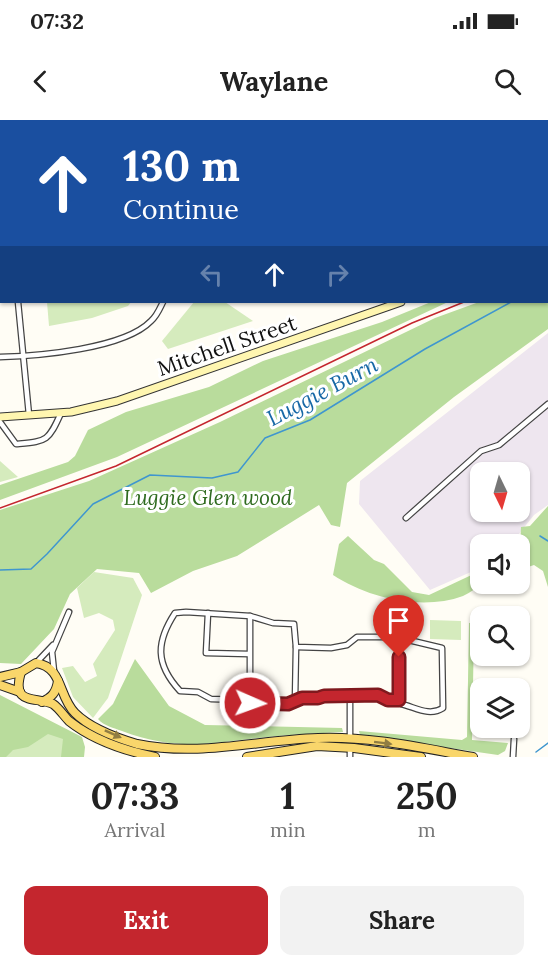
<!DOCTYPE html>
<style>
:root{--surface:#fff;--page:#f2f2f2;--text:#222;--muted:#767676;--accent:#c4262e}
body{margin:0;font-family:Lora,serif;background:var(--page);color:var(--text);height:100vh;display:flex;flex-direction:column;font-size:22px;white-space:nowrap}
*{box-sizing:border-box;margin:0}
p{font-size:20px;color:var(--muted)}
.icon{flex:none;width:33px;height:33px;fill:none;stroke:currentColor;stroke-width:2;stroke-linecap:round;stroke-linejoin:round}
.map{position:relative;height:637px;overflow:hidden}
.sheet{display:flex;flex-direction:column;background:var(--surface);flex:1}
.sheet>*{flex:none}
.top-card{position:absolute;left:0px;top:0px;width:549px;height:183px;box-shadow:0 2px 4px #0004;background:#1a4fa0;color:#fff;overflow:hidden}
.needle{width:39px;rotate:175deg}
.tools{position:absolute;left:470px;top:342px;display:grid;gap:12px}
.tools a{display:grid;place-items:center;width:60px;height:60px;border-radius:12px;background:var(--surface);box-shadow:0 2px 4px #0004;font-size:30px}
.pin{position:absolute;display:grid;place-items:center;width:51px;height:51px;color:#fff;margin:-62px -26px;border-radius:50% 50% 50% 0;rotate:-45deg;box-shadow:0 0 6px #0007}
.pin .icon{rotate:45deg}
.me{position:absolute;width:66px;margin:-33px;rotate:92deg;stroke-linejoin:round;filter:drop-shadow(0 0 4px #0008)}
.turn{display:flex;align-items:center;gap:21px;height:126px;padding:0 24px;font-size:27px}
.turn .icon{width:78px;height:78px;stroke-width:2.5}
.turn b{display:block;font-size:42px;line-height:51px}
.lanes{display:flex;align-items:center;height:57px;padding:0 24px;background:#0003;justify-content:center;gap:30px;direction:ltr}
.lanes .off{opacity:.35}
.eta{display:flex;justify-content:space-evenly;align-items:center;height:102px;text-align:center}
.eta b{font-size:36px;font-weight:700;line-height:42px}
.button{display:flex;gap:12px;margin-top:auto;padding:12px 24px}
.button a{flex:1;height:69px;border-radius:12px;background:var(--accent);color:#fff;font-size:24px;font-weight:700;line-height:69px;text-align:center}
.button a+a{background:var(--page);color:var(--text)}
.status{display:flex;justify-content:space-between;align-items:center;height:42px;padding:0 30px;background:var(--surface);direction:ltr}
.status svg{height:16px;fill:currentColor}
header{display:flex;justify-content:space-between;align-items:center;height:78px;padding:0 24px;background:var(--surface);font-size:27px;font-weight:700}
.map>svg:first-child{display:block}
</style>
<div class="status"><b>07:32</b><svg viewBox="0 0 49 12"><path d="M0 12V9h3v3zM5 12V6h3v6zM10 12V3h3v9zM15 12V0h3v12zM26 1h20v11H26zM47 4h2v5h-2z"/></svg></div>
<header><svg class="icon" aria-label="back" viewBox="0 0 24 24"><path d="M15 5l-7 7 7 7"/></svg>Waylane<svg class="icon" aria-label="search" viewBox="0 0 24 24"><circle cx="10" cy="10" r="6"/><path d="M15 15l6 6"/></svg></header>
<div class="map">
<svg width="548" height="637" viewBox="0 0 548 637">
<rect width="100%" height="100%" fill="#fffdf5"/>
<!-- industrial -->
<path fill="#eee6ef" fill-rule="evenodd" d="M548,213V385L534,395L511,424H480V448L430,470L359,384L360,361ZM480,352H519V392H480Z"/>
<!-- green -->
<g fill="#d5ebbd">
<polygon points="47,182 131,182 128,186 92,198 49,206"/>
<polygon points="194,182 225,182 253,201 168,229 162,221"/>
<polygon points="0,341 18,357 0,362"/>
<polygon points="94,452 133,458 142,475 108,578 93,598 73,577 62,548 73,546 85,562 97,556 93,544 115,510 113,500 99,493 84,498 77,468"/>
<polygon points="430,500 461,501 461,520 430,519"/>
<polygon points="0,608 63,609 83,637 0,637"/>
</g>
<!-- forest -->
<g fill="#b9dc9c">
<polygon points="548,158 548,209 454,277 347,363 340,407 331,405 319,385 237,436 193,451 151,473 139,453 97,449 70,474 54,509 21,544 0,543 0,390 89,361 220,302 435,198 479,182 548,182"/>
<polygon points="431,182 448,182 117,337 0,380 0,365 68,342 75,336 88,310 126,292 209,267 263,241 382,202"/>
<polygon points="548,386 548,467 543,451 534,445 519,450 521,407 530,406"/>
<path d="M348,416L374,440L384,444L412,472L429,475L480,451V464H483C477,467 470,473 463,476C422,491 368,478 333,455L339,424Z"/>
<polygon points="480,502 480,506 474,507 474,510 472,620 508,623 505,631 498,635 360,615 359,611 462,620 467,617 469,503"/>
<path d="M135,539L169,586L205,605L342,608L343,612C322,613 300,614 278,616C218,621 183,634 122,611C114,608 104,606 98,599L113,584Z"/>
<polygon points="0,575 82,617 85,627 84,637 61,637 63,619 48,614 28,627 13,630 6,637 0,637"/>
</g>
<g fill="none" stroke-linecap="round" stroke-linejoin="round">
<!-- stream -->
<g stroke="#3f96cf" stroke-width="1.5">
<polyline points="548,145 548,144"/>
<polyline points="540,416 548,421"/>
<polyline points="0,450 31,449 47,434 93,384 150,355 212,358 238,352 265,318 310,300 425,229 511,182"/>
<polyline points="536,632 548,623"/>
</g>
<defs>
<g id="street">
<polyline points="128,0 132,2"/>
<polyline points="216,0 221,2"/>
<polyline points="286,0 289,2"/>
<polyline points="363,0 365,2"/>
<polyline points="13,2 13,0"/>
<polyline points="261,2 263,0"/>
<polyline points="399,2 401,0"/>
<polyline points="0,8 2,9"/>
<polyline points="0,163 2,163"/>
<polyline points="18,182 29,295"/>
<path d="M0,237C38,236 124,229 151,201C157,196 160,188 163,182"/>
<path d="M0,302L16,324C47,321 48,322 61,293"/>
<polyline points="406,398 481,331 499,325 548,284"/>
<path d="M186,492L250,496L273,503L294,504L296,527L331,528L347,525L357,517H396L442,528L443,588C429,597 415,587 401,584L399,580H388L378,575L324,576L318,578H301L288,584L250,583L244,580L211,579L198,572L180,571C155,544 156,522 175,493Z"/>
<polyline points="208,493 206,533 249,534"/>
<polyline points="250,496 250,583"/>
<polyline points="36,543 53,525"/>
<polyline points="54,551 52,532 69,492"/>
<polyline points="350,575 350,619"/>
<polyline points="399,580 399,519"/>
<polyline points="295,581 296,527"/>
<polyline points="350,637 350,628"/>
<polyline points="513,637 514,619"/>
</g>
<g id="secondary">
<polyline points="452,0 453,2"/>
<polyline points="0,297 71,292 117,281 401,182"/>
</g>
<g id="primary">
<path d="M21,552C11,586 35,576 53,584C59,588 64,596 69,601C93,620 126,631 155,637"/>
<path d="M0,557L21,552L36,543C63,547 58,576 75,593C90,608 117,618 137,624C199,637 256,620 318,618C370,616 422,628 473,637"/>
<polyline points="0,565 20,572"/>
<path d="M42,582C52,577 56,573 58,561"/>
<polyline points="247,637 317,626 354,628 421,637"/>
</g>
</defs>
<!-- street casing -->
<use href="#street" stroke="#444" stroke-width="7"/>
<!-- secondary casing -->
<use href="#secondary" stroke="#333" stroke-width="9"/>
<!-- primary casing -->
<use href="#primary" stroke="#222" stroke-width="10"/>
<!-- street -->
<use href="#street" stroke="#fff" stroke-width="4.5"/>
<!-- secondary -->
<use href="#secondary" stroke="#fff6b0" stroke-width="7"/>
<!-- primary -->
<use href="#primary" stroke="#f9d66b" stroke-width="8"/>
<!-- rail -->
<polyline stroke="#c4262e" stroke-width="1.5" points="0,388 116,346 412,203 464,182"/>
</g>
<!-- one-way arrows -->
<defs><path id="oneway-solid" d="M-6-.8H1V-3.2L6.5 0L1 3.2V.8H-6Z" transform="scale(1.5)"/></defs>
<g fill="#917d42">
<use href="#oneway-solid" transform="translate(113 614) rotate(24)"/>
<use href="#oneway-solid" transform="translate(383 623) rotate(7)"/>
</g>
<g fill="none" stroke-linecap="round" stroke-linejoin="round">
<defs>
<polyline id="route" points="250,583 288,584 302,578 318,578 324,576 378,575 388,580 399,580 399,537"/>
</defs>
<!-- route casing -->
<use href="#route" stroke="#7f191e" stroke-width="15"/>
<!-- route -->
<use href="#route" stroke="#c4262e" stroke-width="10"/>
</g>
<g text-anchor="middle" stroke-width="6" stroke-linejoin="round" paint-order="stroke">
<!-- street labels -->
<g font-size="21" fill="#111" stroke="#fff">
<text transform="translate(227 226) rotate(-19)" y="7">Mitchell Street</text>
</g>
<!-- park labels -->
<g font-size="21" font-style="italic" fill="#2f6b1f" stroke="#fff">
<text x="208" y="385">Luggie Glen wood</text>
</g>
<!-- water labels -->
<g font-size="22" font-style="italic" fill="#1768a6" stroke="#fff">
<text transform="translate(322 271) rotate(-28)" y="8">Luggie Burn</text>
</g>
</g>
</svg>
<div class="tools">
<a><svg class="needle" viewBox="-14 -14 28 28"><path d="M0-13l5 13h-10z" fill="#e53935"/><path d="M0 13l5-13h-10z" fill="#767676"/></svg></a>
<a><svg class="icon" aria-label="sound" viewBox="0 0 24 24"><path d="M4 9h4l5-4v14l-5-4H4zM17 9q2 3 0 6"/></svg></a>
<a><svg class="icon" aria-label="search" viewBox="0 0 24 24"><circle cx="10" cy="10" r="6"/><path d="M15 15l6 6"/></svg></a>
<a><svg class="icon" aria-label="layers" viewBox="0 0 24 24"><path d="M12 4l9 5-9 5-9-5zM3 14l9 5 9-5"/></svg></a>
</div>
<div class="pin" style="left:399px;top:537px;background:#d93025"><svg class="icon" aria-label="arrive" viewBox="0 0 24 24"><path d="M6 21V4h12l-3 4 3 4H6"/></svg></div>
<svg class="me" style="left:250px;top:583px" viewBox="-20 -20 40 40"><circle r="17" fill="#c4262e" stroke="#fff" stroke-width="3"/><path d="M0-11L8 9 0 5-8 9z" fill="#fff"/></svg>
<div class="top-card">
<div class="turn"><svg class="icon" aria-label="ahead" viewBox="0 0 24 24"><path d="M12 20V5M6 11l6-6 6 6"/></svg><div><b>130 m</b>Continue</div></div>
<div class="lanes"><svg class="icon off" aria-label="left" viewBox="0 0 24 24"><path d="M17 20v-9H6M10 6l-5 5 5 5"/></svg><svg class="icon" aria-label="ahead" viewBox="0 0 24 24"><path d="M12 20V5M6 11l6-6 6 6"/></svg><svg class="icon off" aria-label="right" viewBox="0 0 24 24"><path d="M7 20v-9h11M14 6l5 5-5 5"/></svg></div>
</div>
</div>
<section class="sheet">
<div class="eta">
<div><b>07:33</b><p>Arrival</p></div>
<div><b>1</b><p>min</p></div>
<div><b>250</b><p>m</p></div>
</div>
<div class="button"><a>Exit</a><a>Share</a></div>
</section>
